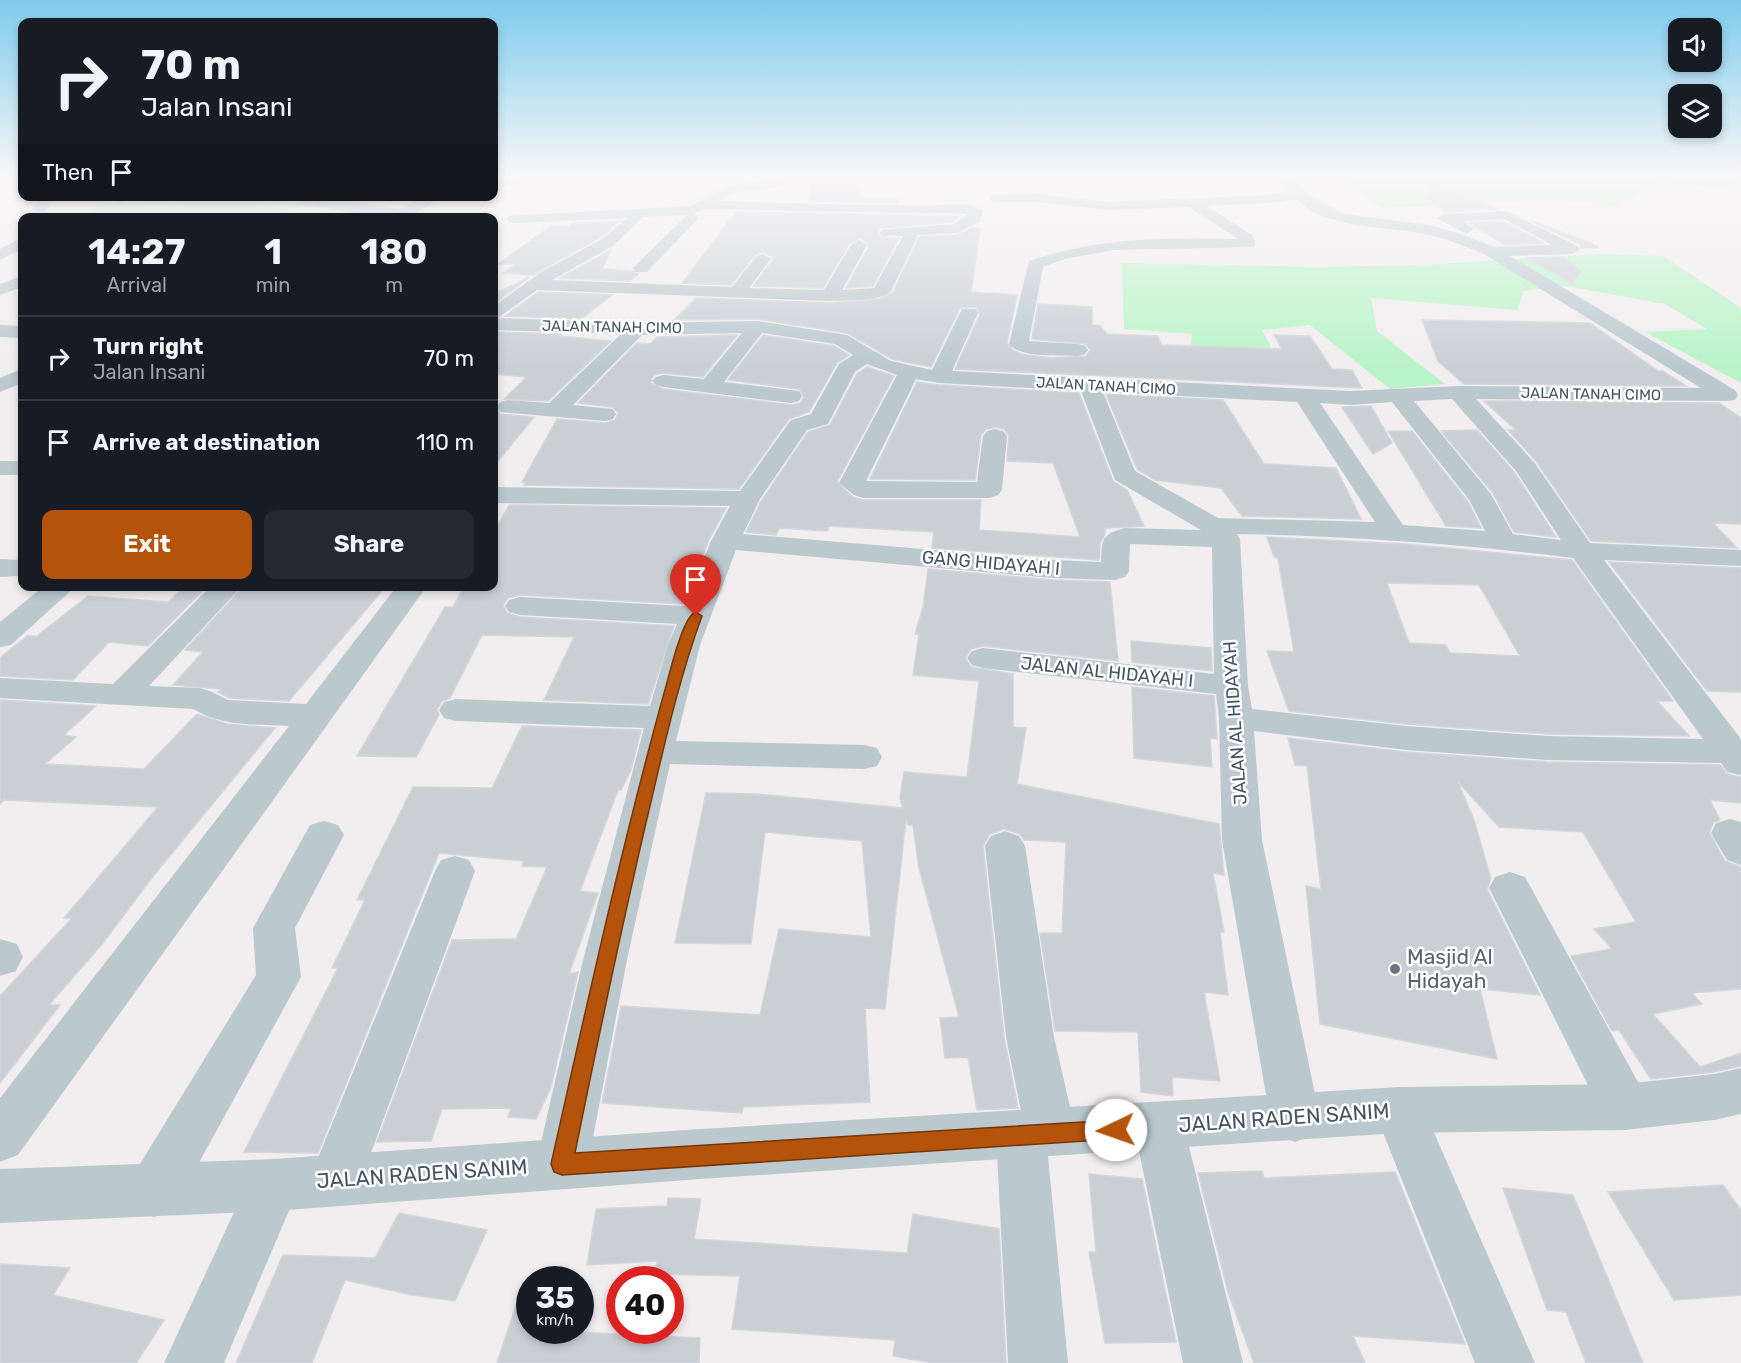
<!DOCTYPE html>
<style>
:root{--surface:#171b24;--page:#242831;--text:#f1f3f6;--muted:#9ea1a6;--line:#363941;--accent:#b45309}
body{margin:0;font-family:Rubik,sans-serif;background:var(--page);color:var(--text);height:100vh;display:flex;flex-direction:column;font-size:22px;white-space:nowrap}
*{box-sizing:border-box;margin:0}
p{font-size:20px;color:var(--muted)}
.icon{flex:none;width:33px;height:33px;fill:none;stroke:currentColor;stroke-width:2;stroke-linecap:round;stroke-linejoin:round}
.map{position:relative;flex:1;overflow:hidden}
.side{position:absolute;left:18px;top:213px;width:480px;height:378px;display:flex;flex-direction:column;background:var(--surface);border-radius:12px;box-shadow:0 3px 9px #0003}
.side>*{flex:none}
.top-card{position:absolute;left:18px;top:18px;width:480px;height:183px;border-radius:12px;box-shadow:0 3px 9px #0003;background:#171b24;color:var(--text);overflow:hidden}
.fabs{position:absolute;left:1668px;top:18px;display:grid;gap:12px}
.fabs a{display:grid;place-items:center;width:54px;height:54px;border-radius:12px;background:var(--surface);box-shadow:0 3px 9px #0003;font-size:30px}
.speed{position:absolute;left:516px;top:1266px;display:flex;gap:12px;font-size:30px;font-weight:700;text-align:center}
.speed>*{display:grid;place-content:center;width:78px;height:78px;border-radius:50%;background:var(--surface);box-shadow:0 3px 9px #0003;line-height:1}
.speed small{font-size:15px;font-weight:400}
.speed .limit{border:9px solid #d22;background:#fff;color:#111}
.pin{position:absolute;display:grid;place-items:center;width:51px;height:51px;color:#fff;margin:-62px -26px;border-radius:50% 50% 50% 0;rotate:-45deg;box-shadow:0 0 6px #0007}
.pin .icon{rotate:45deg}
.me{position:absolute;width:66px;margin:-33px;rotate:267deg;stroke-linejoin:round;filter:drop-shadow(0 0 4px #0008)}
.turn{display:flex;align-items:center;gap:21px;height:126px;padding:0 24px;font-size:27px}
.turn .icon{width:78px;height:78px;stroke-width:2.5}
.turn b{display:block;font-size:42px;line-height:51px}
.then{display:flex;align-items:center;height:57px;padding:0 24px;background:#0003;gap:12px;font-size:22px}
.eta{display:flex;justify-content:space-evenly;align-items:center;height:102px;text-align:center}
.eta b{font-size:36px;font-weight:700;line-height:42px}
.button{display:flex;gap:12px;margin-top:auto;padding:12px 24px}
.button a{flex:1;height:69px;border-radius:12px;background:var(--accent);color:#fff;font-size:24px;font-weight:700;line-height:69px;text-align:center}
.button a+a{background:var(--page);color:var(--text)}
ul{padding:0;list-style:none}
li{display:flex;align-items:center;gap:18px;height:84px;padding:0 24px;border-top:2px solid var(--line)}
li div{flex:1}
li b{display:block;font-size:22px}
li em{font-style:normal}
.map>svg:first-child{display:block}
</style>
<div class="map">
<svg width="1741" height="1363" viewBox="0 0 1741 1363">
<rect width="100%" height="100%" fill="#f2eeef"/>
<!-- green -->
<g fill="#b8f4c7">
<polygon points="1338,177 1741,177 1741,193 1664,180 1617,206 1555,199 1381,208"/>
<polygon points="216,200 307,204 269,217 80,218 98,206"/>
<polygon points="1598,254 1663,256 1741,308 1741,383 1645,332 1707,329 1665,304 1565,286 1524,291 1517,310 1371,298 1377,331 1445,384 1390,389 1310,325 1262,330 1272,349 1191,347 1192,334 1124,329 1122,263 1316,267 1425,265"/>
</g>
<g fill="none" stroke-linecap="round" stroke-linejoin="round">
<!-- river -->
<polygon fill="#80edf6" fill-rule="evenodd" points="1667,177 1741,177 1741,188 1680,185 1671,183"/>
</g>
<!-- building -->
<g fill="#cacfd4" stroke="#d2d6db" stroke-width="1.5" fill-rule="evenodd">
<polygon points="858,184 860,198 896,198 898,203 809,201 810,185"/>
<polygon points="1431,184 1499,209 1448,212 1425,198"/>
<polygon points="736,212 961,216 953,222 880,228 877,233 880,238 899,238 873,286 846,288 869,246 860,238 849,244 823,288 753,286 773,260 772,257 762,252 755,255 731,285 682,283"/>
<polygon points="620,221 601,237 533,275 503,273 517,264 498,264 551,226 570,226 572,223"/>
<polygon points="1503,221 1544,243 1504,244 1469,223"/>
<polygon points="1532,221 1598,246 1598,248 1582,248 1579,244"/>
<polygon points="972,228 980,229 971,292 1017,295 1007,343 1013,350 1021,354 1051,358 1086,356 1090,350 1086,344 1032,339 1038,304 1092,307 1092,325 1100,326 1107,334 1158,336 1161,345 1282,349 1274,335 1310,336 1332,369 1352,370 1362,388 955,369 980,314 976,307 960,308 931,367 892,359 847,333 757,319 674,320 696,298 830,303 880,299 893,292 919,237 957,235"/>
<polygon points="611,250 602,269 632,271 638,274 630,281 560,278"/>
<polygon points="1563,257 1581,271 1572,284 1527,258"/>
<polygon points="530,277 494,304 494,294"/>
<polygon points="538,292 612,295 581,319 505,316"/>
<polygon points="1422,320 1590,323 1658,371 1663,371 1686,386 1464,384 1438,361"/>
<polygon points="494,332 561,334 559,336 611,341 548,401 504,399 527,377 494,374"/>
<polygon points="737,335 703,377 662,373 654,375 650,383 663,389 792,405 800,403 804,397 799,389 728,380 763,335 834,346 849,355 837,363 809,412 789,419 739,489 524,485 526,482 522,482 557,419 605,423 615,420 618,413 613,407 578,403 637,343 650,344 657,337"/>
<polygon points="867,367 894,376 837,482 853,497 863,500 981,500 979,530 1080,537 1053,463 1007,461 1009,436 1004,429 996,427 986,429 981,435 975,480 870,479 917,382 939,385 1079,393 1113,481 1127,490 1144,526 1105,528 1105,534 1100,543 1099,560 932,548 934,532 829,526 827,531 779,528 776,535 746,532 762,500 808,432 830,425 857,374"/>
<polygon points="1106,394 1223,400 1264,464 1336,468 1361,519 1242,516 1221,488 1155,480 1137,469"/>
<polygon points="1484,401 1719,403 1741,418 1741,524 1713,523 1737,548 1591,541 1536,461 1508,430 1516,430"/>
<polygon points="1371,406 1392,443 1373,454 1342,407"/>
<polygon points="495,407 500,414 534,417 494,466"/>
<polygon points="1477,430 1514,472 1556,537 1514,532 1493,493 1441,431"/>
<polygon points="1388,431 1412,431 1468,502 1481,528 1446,526"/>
<polygon points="509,505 726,508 709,540 683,604 520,595 508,598 503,605 507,613 520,617 674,626 648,704 544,700 574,637 482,635 450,698 442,701 437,709 439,715 416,757 357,756 445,607 453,607 464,586 494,586 494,533"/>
<path d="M1267,537L1405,544L1572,560L1673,701H1657L1689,736L1547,734L1406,724L1289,711L1267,651L1294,652L1278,558L1274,557ZM1387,583L1479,585L1520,656L1450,653L1446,645L1409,643Z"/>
<polygon points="1609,562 1741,568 1741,692 1707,691"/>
<polygon points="928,569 1053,580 1110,582 1118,661 983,646 971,649 965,658 971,667 1013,674 1013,727 1026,728 1017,784 1219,824 1224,875 1213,873 1224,932 1220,932 1228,995 1204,992 1220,1081 1172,1077 1173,1096 1141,1092 1138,1032 1055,1031 1040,933 1062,933 1066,842 1024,840 1020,834 1004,829 990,834 983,846 1004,1037 1018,1108 977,1110 968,1057 945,1058 940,1018 959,1017 919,868 913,825 908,825 906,819 885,1009 865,1008 870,1102 743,1107 742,1113 602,1103 621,1006 760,1015 779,929 871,937 862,841 765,832 751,944 675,943 706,793 756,794 903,808 900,798 904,772 967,777 979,681 913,675 919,634 915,634 923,607"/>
<polygon points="185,586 207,586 148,646 109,642 73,680 0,676 0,658 27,636 37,636 88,596 168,602"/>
<polygon points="244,586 386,586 289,701 229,698 218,692 221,689 173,685 203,652 185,650"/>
<polygon points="1131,641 1211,648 1212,671 1132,662"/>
<polygon points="1132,687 1214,696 1217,739 1210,738 1212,767 1134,758"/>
<polygon points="0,700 96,706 64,735 76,737 45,764 144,769 197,714 227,724 275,728 154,875 103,943 49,1005 60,1005 0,1083 0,996 72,918 64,918 158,807 4,800 0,804"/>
<polygon points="522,726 641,730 631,770 621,790 618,790 580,891 598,893 569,974 578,972 551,1087 536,1119 508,1117 511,1108 442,1109 431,1141 377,1142 452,940 516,939 547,867 522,866 524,861 439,853 318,1153 244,1152 338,968 332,968 365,900 357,900 413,787 492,788"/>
<polygon points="1288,738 1406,752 1547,762 1720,765 1727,774 1741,777 1741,803 1710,800 1720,820 1714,822 1709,832 1725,861 1741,867 1741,989 1692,993 1702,1004 1653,1014 1700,1067 1741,1053 1741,1066 1714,1072 1651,1079 1619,1030 1612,1031 1571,956 1612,949 1594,929 1636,922 1583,832 1499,827 1458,782 1474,820 1491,879 1487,889 1540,995 1480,989 1497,1059 1320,1024 1306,886 1321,889 1307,766 1295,765"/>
<polygon points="1262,1171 1264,1178 1395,1172 1465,1344 1353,1336 1365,1363 1254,1363 1228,1292 1198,1173"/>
<polygon points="1089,1174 1142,1179 1176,1342 1105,1343 1089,1252 1096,1252"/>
<polygon points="1723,1185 1741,1210 1741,1295 1674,1300 1608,1192"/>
<polygon points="1503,1188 1573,1195 1643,1363 1586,1363 1566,1312 1547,1310"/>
<polygon points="668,1198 701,1199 694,1239 907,1253 913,1214 999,1229 1006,1363 932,1363 893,1356 895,1340 732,1329 740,1276 655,1274 657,1261 587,1265 596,1209 667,1206"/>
<polygon points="399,1213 487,1230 455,1301 412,1295 345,1280 312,1363 236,1363 283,1255 375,1258"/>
<polygon points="0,1264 70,1268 53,1295 164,1320 136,1363 0,1363"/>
<polygon points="522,1287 530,1287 530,1330 700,1338 699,1363 497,1363"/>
</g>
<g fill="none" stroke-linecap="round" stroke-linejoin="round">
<!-- minor -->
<g fill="#bbc9cf" fill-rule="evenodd">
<polygon points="510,177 533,177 532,180 494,189 494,181"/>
<path d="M1277,177H1293L1309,196L1345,214L1429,225L1461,234L1494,247L1552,245L1504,219L1463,221L1474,229L1466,234L1437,218L1444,214L1506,211L1578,246L1580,249L1572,254L1510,256L1735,390L1738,395L1735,400L1727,401L1476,399L1534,462L1590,543L1741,550V566L1604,560L1741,739V775L1727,772L1721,763L1547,760L1406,750L1254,731L1262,840L1320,1118L1313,1135L1295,1142L1277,1135L1270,1118L1222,840L1219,718L1216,694L983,668L972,665L967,658L972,651L983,648L1214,674L1212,547L1130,544L1129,571L1125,577L1115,580L1053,578L736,550L700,645L676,741L864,745L877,748L882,757L877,766L864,769L670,764L627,960L588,1164L580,1182L562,1189L544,1182L536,1164L583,960L644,728L456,721L444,718L439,710L444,702L456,699L650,706L668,645L677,624L520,615L509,612L505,606L509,600L520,597L684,606L711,541L730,506L494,503V487L740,491L791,420L811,414L839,364L853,355L835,344L762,333L724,382L799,391L802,396L799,401L791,403L663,387L656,385L652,381L656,377L663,375L704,379L742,333L642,335L573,405L613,409L616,414L613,419L605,421L500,412L497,407L500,402L508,400L549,403L621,334L494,330V306L541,272L602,239L627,218L514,223L509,222L507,219L509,216L690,206L727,186L777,179L784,183L782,186L735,193L720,201C791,203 863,206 935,205C948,205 974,201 983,211L979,222L957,233L918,235L891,291C882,302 844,300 830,301L537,290L498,318L637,323L757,321L847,335L891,361L932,370L960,313L962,309H976L978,313L952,371L1350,391L1458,386L1701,388L1484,254C1466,247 1449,239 1430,235C1393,226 1323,230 1297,199L1268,203L1207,206L1252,235L1256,244L1254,247L1113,250L1065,259L1043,267L1029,341L1078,344L1085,346L1088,350L1085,354L1078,356C1061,355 1019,358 1009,344L1029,261C1098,237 1166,238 1238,239L1189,207L1107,210L1038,202H996L991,201L989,198L991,195L1038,194L1107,202L1268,195L1291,191ZM705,209L968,214L954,224L882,230L879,233L882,236H903L874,288L842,290L867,245L859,240L851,245L824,290L749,288L771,259L763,254L757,256L732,287L552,280L613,246L643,217L687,215L633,268L635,272H647L696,221L698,218L693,214ZM867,364L897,375L839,483L854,495L863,498H989L998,495L1002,490L1007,436L1003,431L995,429L987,431L983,436L977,482L866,481L916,379L939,383L1081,391L1115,480L1201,530L1125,528C1101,534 1102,540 1101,562L1053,560L743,534L760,499L807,430L828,424L855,372ZM1103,392L1297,402L1375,522L1218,518L1135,471ZM1452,399L1516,471L1561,540L1513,534L1491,494L1414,401ZM1392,402L1470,501L1485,531L1403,525L1320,403L1350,405ZM1237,534C1349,536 1461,544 1573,558L1703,739L1547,736L1406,726L1252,709L1248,686L1240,539Z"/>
<polygon points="43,196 58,196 44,212 34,212 32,209"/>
<polygon points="116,196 135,196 121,203 116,202 114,199"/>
<polygon points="295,196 312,196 401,209 426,196 444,196 408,218 389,218 299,204 292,200"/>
<polygon points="22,238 22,249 0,260 0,249"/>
<polygon points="22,276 22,287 0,295 0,284"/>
<polygon points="0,325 22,326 22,338 0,337"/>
<polygon points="22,369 22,383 0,392 0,378"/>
<rect x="0" y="461" width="22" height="14"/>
<polygon points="0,559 22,560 22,576 0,577"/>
<polygon points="44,586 76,586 11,645 0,647 0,622"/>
<path d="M211,586H242L149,686L200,688L212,692L228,700L306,704L397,586H427L18,1155L0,1162V1098L289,726C255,724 223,727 193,709L0,698V678L113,684Z"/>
<polygon points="1730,819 1741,822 1741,865 1727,860 1711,833 1716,823"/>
<polygon points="324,821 338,825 344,835 295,928 301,977 173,1210 154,1217 135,1210 127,1191 135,1172 256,975 253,928 310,825"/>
<polygon points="1005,831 1019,836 1025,846 1054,1037 1076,1133 1069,1150 1048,1156 1068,1363 1008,1363 996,1135 1003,1118 1021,1111 1006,1037 985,846 991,836"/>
<polygon points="455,856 469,860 475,871 361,1180 354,1198 335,1206 316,1198 309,1180 435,871 441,860"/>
<polygon points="1510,872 1525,877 1643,1091 1650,1107 1643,1123 1625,1130 1607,1123 1489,888 1495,877"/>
<polygon points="0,939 17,944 23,957 16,971 0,976"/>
<polygon points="1399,1087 1417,1094 1535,1363 1475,1363 1374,1110 1381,1094"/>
<polygon points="1159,1103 1177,1110 1184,1127 1243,1363 1183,1363 1134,1127 1141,1110"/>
<polygon points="274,1159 293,1167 300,1185 224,1363 164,1363 255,1167"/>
</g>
<!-- tertiary -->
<polygon fill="#bbc9cf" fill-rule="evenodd" points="1741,1068 1741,1114 1714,1120 1625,1130 1399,1133 700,1179 274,1211 0,1223 0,1169 274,1159 700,1129 1399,1087 1625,1084 1714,1074"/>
</g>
<!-- sky -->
<linearGradient id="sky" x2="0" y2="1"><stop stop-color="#7ecbee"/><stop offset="0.48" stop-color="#f9f7f8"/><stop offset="1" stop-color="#f9f7f8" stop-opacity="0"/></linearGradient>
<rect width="1741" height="368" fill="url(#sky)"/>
<!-- route -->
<path fill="#b45309" stroke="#753606" stroke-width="1.5" d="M696,612L702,616C677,684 662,756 645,827C620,935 597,1044 575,1153L1116,1120L1123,1122L1126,1130L1123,1137L1116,1139L562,1175L554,1172L551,1164C587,1004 622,844 666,686C670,672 683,615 696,612Z"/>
<!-- markers -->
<circle fill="#6b7280" stroke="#fff" stroke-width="2" cx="1395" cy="969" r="6"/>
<g text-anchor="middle" stroke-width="5" stroke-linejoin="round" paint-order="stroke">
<!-- far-street labels -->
<g font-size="15" fill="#45565e" stroke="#fff">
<text transform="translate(612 327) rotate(1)" y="5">JALAN TANAH CIMO</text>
<text transform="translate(1106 386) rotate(3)" y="5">JALAN TANAH CIMO</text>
<text transform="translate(1591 394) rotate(1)" y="5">JALAN TANAH CIMO</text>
</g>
<!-- street labels -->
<g font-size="18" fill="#45565e" stroke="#fff">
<text transform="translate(991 563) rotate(5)" y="6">GANG HIDAYAH I</text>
<text transform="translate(1107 672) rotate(6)" y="6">JALAN AL HIDAYAH I</text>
<text transform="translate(1235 723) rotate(-94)" y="6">JALAN AL HIDAYAH</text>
</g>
<!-- near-worship labels -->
<g font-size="21" fill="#5b616d" stroke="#fff" text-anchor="start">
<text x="1407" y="964">Masjid Al<tspan x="1407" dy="24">Hidayah</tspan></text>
</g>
<!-- near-street labels -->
<g font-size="21" fill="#45565e" stroke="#fff">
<text transform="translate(1284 1118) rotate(-4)" y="7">JALAN RADEN SANIM</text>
<text transform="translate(422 1174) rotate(-4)" y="7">JALAN RADEN SANIM</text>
</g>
</g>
</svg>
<div class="fabs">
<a><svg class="icon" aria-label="sound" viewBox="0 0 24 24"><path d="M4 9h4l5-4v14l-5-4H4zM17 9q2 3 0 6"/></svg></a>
<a><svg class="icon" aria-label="layers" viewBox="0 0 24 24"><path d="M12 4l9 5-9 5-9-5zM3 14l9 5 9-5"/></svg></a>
</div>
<div class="speed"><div>35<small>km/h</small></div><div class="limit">40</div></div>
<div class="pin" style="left:696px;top:616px;background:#d93025"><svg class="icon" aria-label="arrive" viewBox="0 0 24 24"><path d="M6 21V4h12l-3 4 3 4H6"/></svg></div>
<svg class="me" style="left:1116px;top:1130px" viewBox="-20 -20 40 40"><circle r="19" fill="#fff"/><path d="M0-13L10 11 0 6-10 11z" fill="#b45309"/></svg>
<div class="top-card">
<div class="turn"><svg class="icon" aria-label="right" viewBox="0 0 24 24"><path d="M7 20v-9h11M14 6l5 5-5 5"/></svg><div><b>70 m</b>Jalan Insani</div></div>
<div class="then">Then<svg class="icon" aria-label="arrive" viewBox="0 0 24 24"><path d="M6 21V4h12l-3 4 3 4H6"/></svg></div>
</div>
<section class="side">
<div class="eta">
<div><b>14:27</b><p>Arrival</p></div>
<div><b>1</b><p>min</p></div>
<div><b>180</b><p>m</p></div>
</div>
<ul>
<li><svg class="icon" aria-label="right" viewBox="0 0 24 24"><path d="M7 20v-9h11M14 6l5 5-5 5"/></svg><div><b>Turn right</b><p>Jalan Insani</p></div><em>70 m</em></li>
<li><svg class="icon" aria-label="arrive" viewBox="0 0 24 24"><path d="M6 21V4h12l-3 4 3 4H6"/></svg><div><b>Arrive at destination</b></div><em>110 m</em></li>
</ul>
<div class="button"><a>Exit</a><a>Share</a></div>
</section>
</div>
